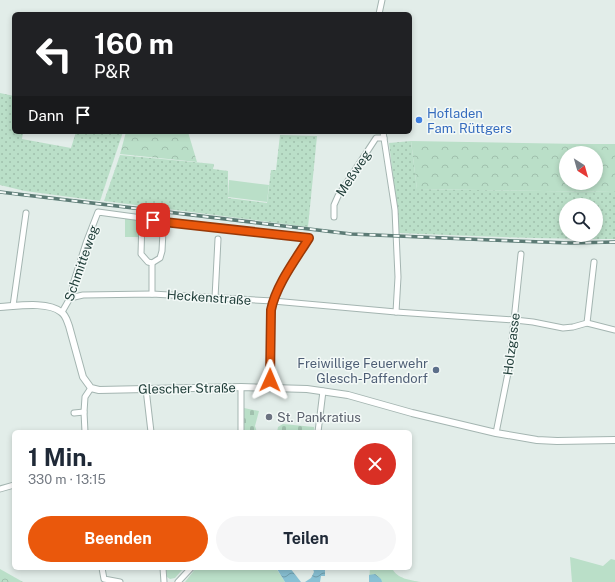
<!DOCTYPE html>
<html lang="de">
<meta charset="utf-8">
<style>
:root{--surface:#fff;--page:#f6f6f7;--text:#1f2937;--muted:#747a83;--accent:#ea580c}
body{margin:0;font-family:"Public Sans",sans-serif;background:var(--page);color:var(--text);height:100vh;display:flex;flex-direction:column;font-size:15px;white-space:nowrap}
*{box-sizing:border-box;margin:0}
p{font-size:13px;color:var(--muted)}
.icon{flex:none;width:22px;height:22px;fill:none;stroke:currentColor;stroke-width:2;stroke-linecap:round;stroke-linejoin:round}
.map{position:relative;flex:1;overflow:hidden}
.sheet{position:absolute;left:12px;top:430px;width:400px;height:140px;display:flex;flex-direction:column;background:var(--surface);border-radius:6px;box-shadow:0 2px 6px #0003}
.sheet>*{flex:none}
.banner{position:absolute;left:12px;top:12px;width:400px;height:122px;border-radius:6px;box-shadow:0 2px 6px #0003;background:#202124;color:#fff;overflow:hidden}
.needle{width:26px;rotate:143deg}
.buttons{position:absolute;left:559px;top:146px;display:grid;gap:8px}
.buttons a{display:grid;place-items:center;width:44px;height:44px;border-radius:50%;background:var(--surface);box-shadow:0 2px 6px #0003;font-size:20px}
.pin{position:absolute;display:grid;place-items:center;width:34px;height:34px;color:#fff;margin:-17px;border-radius:8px;box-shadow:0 2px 6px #0006}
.me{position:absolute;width:44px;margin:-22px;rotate:1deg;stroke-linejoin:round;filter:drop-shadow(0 0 3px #0008)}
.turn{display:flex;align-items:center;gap:14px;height:84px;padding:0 16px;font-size:18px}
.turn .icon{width:52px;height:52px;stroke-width:2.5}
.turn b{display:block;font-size:28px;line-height:34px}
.then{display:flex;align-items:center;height:38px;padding:0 16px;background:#0003;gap:8px;font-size:15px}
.round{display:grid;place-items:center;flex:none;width:42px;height:42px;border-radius:21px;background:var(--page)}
.overview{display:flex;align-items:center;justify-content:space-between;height:68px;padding:0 16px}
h1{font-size:24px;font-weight:700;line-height:30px}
.cta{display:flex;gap:8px;margin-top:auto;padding:8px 16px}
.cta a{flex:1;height:46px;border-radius:24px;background:var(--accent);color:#fff;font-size:16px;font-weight:700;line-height:46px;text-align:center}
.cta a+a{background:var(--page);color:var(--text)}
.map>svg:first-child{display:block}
</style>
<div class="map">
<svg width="615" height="582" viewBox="0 0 615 582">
<defs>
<pattern id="grass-dots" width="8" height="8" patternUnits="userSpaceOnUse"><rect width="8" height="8" fill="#badfc8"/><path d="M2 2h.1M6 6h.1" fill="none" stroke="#a0c0ad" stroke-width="1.8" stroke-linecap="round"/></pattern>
<pattern id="forest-crowns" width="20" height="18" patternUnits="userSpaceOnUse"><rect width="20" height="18" fill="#badfc8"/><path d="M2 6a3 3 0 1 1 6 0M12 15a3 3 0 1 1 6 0" fill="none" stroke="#a0c0ad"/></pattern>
<pattern id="cemetery-stones" width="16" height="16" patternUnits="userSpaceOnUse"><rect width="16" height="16" fill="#badfc8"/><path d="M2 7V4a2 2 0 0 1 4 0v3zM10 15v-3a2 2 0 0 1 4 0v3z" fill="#a0c0ad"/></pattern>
<pattern id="water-waves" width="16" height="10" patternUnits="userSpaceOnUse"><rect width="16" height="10" fill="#88c1d4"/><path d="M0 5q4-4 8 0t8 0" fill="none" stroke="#6f9ead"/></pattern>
</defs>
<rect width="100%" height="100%" fill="#e2ede9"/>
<!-- grass -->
<g fill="url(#grass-dots)" fill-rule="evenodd">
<polygon points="0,93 14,96 14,132 23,132 22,139 71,148 76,132 123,132 100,201 25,191 0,185"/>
<polygon points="280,135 317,136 308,227 104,201 120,155 214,164 213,169 228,171 228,198 267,203 271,170 276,170"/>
<path d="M411,141L417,189L615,192V239C543,239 471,236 398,233L397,210L389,143ZM566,205H596V235H566Z"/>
</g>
<!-- forest -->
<g fill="url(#forest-crowns)" fill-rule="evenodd">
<polygon points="126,132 188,132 197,162 120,154"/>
<path d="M411,141L581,144H615V192L417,189ZM566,153H596V183H566Z"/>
<polygon points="0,569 23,582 0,582"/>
</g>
<!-- cemetery -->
<g fill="url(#cemetery-stones)">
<polygon points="244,408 259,411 255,426 257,432 242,432"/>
<polygon points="283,424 314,427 314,432 277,432 278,427"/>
</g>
<!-- green -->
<g fill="#badfc8">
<polygon points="229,180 269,185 267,202 228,197"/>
<polygon points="125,217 141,219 140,237 125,237"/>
<polygon points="570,557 603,566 611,559 615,560 615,582 572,582"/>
<polygon points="166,568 181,568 182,570 175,578 170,579 167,577"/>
<polygon points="196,568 276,568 285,582 185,582"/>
<path d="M370,568H392C397,579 410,580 421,582H369Z"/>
</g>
<!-- water -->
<g fill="url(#water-waves)">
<polygon points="279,568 290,568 301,582 285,582 277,569"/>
<polygon points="316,568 325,568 325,576 321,576 320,582 305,582 311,578 314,572 313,569"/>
<polygon points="375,574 381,579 382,582 369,582 369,575"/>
</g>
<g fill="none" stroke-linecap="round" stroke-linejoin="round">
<defs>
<g id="minor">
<polyline points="379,14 382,0"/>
<polyline points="383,132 395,210 398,277 396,312"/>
<polyline points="334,217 334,205 338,196 376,138 384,138"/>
<polyline points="142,218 141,254 148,262 152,263 152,294"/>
<polyline points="152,263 160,258 162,251 163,231"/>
<polyline points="70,298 83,295 152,294 273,301 396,312 515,320 533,322 563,328 573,327 587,323 615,330"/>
<polyline points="215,298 218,239"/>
<polyline points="13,306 26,213"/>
<path d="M62,312L70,298L74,281L86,243L98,212L142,218L165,222L309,238C296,259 276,285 271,310L270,379"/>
<polyline points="587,323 594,262"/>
<polyline points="146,389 151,432"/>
<polyline points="74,413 84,412"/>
<polyline points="85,432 84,412 85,397 91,388"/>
<polyline points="241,432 241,387"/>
<polyline points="318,432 323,391"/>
<polyline points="496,433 509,368 521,254"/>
<polyline points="0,489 14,485"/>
<polyline points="102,568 104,579 120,582"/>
<polyline points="163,568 164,582"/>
<polyline points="178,582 191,568"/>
</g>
<path id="tertiary" d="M0,307C17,306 48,301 61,312C66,315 67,321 69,326L83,377L91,388L99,390L241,387L307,389L348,395L412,413L496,433L537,440L557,441L615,440"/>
</defs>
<!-- minor casing -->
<use href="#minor" stroke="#a4b5b1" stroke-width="7"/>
<!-- tertiary casing -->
<use href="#tertiary" stroke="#a4b5b1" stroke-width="8"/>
<!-- minor -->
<use href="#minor" stroke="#fff" stroke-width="5"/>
<!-- tertiary -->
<use href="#tertiary" stroke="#fff" stroke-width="6"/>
<defs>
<polyline id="rail" points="0,192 351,234 491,240 571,243 615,242"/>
</defs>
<!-- rail casing -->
<use href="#rail" stroke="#5c7b75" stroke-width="3.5"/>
<!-- rail -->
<use href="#rail" stroke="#f3f9f7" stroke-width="2" stroke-dasharray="6" stroke-linecap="butt"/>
</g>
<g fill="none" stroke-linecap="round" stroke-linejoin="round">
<defs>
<path id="route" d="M153,220L164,222L309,238C296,259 276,285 271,310L270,380"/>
</defs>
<!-- route casing -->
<use href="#route" stroke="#983908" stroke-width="10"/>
<!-- route -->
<use href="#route" stroke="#ea580c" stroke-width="7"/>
</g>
<!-- markers -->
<circle fill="#3f7fe0" stroke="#f3f9f7" stroke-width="1.5" cx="419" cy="120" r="4"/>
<circle fill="#5c6f8a" stroke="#f3f9f7" stroke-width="1.5" cx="436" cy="370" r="4"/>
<circle fill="#6b7280" stroke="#f3f9f7" stroke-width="1.5" cx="269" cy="417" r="4"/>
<g text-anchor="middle" stroke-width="3" stroke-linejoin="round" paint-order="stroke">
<!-- shop labels -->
<g font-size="13" fill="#366cbe" stroke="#f3f9f7" text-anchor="start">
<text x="427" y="118">Hofladen<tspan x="427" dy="15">Fam. Rüttgers</tspan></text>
</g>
<!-- street labels -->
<g font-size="13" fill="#213f3a" stroke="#f3f9f7">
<text transform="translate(353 173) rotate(-57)" y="5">Meßweg</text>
<text transform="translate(81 263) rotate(-71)" y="5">Schmitteweg</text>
<text transform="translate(209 297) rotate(4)" y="5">Heckenstraße</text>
<text transform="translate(511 344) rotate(-83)" y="5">Holzgasse</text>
<text transform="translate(187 388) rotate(-1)" y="5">Glescher Straße</text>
</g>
<!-- service labels -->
<g font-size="13" fill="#4e5e75" stroke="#f3f9f7" text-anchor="end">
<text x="428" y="368">Freiwillige Feuerwehr<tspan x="428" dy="15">Glesch-Paffendorf</tspan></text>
</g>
<!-- worship labels -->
<g font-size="13" fill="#5b616d" stroke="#f3f9f7" text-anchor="start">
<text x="277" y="422">St. Pankratius</text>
</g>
</g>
</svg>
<div class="buttons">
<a><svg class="needle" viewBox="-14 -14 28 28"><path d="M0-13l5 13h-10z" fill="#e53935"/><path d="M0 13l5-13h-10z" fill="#747a83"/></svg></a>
<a><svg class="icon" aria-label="search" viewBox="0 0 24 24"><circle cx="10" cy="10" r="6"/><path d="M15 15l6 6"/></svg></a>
</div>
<div class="pin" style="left:153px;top:220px;background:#d93025"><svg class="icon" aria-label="arrive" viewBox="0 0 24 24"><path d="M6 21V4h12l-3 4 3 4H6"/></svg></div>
<svg class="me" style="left:270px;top:380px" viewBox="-20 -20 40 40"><path d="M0-17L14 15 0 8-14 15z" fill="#ea580c" stroke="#fff" stroke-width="4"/></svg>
<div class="banner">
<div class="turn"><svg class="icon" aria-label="left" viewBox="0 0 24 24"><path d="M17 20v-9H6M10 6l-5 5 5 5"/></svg><div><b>160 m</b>P&amp;R</div></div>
<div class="then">Dann<svg class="icon" aria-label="arrive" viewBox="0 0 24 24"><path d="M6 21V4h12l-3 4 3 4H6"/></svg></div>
</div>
<section class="sheet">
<div class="overview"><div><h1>1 Min.</h1><p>330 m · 13:15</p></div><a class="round" style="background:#d93025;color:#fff"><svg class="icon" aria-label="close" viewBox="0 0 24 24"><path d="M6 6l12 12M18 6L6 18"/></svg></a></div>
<div class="cta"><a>Beenden</a><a>Teilen</a></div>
</section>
</div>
